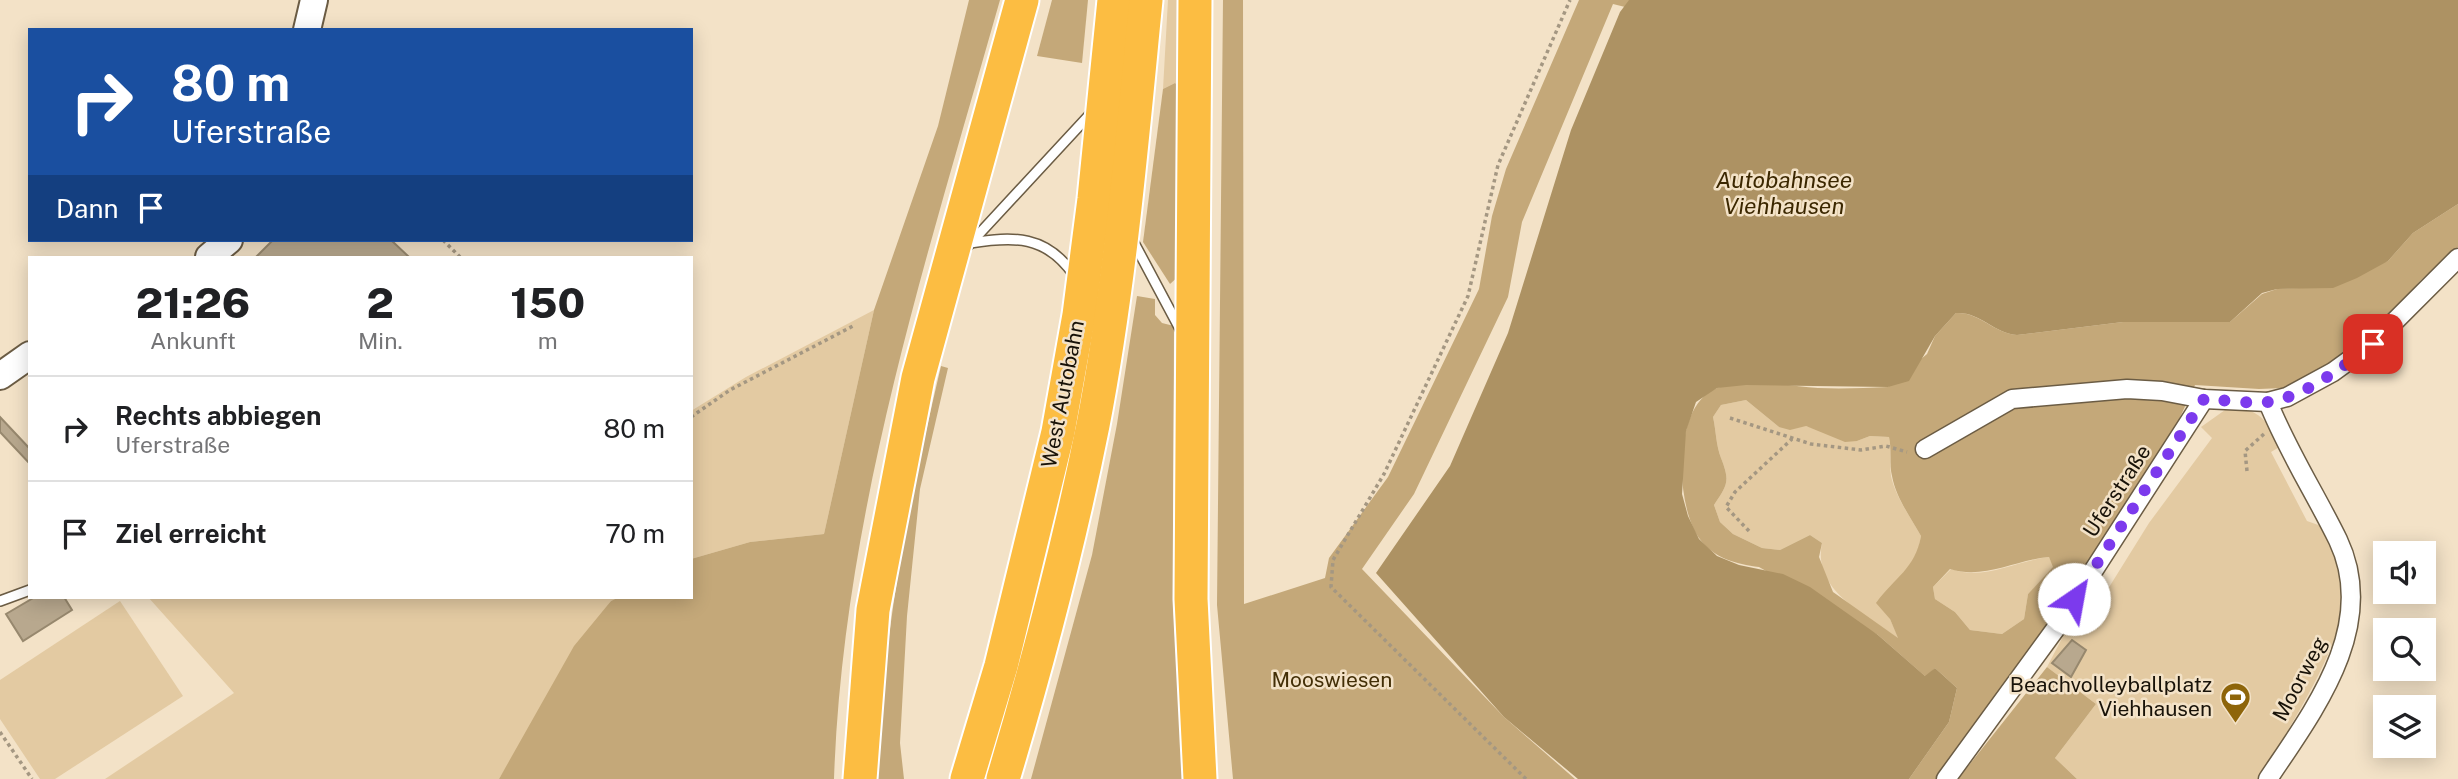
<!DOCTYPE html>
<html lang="de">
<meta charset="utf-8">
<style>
:root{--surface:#fff;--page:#f2f2f2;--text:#202124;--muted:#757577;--line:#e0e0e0}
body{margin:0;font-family:"Public Sans",sans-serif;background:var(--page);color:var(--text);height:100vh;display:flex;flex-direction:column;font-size:26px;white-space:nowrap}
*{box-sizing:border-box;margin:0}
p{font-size:23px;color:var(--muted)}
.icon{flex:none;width:38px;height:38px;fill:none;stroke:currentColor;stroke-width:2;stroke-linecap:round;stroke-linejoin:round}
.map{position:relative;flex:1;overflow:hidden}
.side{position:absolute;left:28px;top:256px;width:665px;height:343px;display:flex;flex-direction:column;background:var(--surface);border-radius:0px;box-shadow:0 4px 18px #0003}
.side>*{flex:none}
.guide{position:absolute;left:28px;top:28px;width:665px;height:214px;border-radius:0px;box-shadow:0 4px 18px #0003;background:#1a4fa0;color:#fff;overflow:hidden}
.buttons{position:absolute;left:2373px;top:541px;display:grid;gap:14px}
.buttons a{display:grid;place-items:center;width:63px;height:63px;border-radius:0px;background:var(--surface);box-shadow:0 4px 18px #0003;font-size:35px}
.pin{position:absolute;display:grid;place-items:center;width:60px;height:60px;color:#fff;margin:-30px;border-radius:14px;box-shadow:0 4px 10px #0006}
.me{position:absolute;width:77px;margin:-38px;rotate:33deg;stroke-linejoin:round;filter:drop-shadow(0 0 5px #0008)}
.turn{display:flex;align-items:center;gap:24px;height:147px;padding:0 28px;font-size:32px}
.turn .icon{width:91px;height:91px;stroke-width:2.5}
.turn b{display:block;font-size:49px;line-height:60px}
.then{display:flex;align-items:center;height:66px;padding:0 28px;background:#0003;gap:14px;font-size:26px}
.eta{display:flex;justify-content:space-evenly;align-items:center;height:119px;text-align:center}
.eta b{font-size:42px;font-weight:800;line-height:49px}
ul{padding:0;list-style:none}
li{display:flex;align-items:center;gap:21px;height:105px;padding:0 28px;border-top:2px solid var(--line)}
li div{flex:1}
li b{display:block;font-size:26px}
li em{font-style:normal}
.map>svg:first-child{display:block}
</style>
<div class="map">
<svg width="2458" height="779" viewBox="0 0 2458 779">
<rect width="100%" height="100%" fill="#f3e2c7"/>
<!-- green -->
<g fill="#e3caa2">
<polygon points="1168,0 1183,0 1182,89 1175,83 1163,89"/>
<polygon points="874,310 824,534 750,542 691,559 691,411 746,377"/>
<path d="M1746,400L1779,427L1806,426L1857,441L1870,436L1889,437C1892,450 1889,463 1891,476C1896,498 1910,516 1921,536L1917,557L1907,569L1890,619L1899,639C1866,614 1812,591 1822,543L1810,535L1780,550L1762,548L1733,534L1720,522L1714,505C1728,484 1730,481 1721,458C1716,446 1716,430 1713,417L1721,405Z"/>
<path d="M2241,408C2264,413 2270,427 2281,446L2271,452L2307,521L2324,527C2336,549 2349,583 2343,609C2332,663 2287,731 2259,779H2077L2055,758L2096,704L2047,667L2080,604L2093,613L2149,523L2212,438L2201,427L2225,410Z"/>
<path d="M2049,557L2054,567L2028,594L2024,619L2002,634L1970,630L1955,612L1935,599L1933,587L1951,569C1984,581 2015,561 2049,557Z"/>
<polygon points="148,597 619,597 611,601 499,779 105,779 234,693"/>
<polygon points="120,601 183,696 55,779 40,779 0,719 0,680"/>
</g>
<!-- forest -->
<g fill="#c4a879" fill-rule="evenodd">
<path d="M969,0H1000C928,254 843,513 834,779H499L574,646L611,601L619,597H691V559L750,542L824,534L874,310L938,126Z"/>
<polygon points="1052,0 1088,0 1082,63 1037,56"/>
<polygon points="1223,0 1243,0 1244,604 1325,578 1329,558 1388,477 1479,289 1492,216 1506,169 1579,0 1644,0 1629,8 1613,4 1522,222 1508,297 1414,494 1362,569 1504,717 1575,779 1233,779 1217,605"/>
<polygon points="1175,83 1182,89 1181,274 1170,284 1143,242 1163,89"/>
<path d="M2458,204V247L2421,280L2377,329L2308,380L2284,388L2259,389L2195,385L2168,443L2009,680L1938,779H1909L1949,722L1957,688L1935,668L1926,677L1878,635L1759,567C1736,564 1713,558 1699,538C1675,504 1672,405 1717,388C1746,377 1788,386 1818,388C1842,389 1865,388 1888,387L1927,354L1935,336L1956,313C1980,312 1993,333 2017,335L2123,322H2230L2262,294L2277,289L2300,288L2388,261L2413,233ZM1746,400L1779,427L1790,430L1806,426L1845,442L1857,441L1870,436L1889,437C1892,450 1889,464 1892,476C1896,498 1910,516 1921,536C1915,569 1895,577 1876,603L1890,619L1898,638L1833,592L1819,557L1822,543L1810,535L1780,550L1762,548L1733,534L1720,522L1714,505C1728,484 1730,481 1721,458C1716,446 1716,430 1713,417L1721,405ZM2049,557L2053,567L2028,594L2024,619L2002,634L1970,630L1955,612L1935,599L1933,587L1950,569C1984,580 2015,560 2049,557Z"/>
<polygon points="1137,296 1155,299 1155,315 1162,323 1174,326 1173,602 1183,779 1031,779 1092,555 1117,424"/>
<path d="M941,366L948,368L920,489L907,616L900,743L904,779H878C881,639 909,502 941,366Z"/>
<polygon points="2047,667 2096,704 2055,758 2077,779 1958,779"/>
</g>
<!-- water -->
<path fill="#ad9263" d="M1629,0H2458V204L2413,233L2388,261L2357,278L2333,288L2277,289L2262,293L2230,322H2123L2017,335C1993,333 1981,312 1956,313L1935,336L1909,381L1888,387L1746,385L1717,388L1696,402L1686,431L1682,494L1688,516L1699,539L1717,556L1739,565L1783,574L1810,587L1878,635L1925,676L1935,668L1957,688L1949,722L1909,779H1578L1504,717L1376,573L1450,466L1508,333L1571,130L1620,12Z"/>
<!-- building -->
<g fill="#b8a88e" stroke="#97886e" stroke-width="2">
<polygon points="273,240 391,240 409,257 256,257"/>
<polygon points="0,417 30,449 30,464 0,432"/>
<polygon points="35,597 64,597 72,610 23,641 6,614"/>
<polygon points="2072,640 2086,650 2071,677 2052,663"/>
</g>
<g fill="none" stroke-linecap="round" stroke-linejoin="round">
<defs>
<g id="lane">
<polyline points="1132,239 1181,331"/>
<path d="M970,243C1014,236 1046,235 1074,275"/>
<polyline points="967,247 1093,111"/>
<polyline points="0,601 30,590"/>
</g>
<g id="street">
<path d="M2268,402C2287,450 2315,493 2338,540C2379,626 2314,710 2268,779"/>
<polyline points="1925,449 2012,399 2127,389 2162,391 2204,399 2268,402 2287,397 2333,372 2373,343 2458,258"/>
<polyline points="1946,779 2059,624 2204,399"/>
</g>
<g id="secondary">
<polyline points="307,30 314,0"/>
<polyline points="209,257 229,240"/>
<polyline points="0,376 30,355"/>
</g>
<g id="highway">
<polyline points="1195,0 1191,599 1200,779"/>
<polyline points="860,779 873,610 918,378 1022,0"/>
<polyline points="967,779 1001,666 1058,432 1079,315 1094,199 1114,0"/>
<path d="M1003,779C1038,662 1069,545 1093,425C1120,285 1132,142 1146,0"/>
</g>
</defs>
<!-- lane casing -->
<use href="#lane" stroke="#6b5c44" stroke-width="12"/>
<!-- street casing -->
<use href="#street" stroke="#6b5c44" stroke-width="21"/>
<!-- secondary casing -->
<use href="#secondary" stroke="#6b5c44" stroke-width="30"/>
<!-- highway casing -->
<use href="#highway" stroke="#fff" stroke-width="37"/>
<!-- path -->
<g stroke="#a49782" stroke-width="3.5" stroke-dasharray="3.5 3.5" stroke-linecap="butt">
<polyline points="443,240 460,257"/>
<polyline points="691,417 730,390 855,325"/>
<polyline points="1730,418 1811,444 1861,450 1886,446 1907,452"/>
<polyline points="2247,471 2245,451 2264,434"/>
<polyline points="1749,531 1726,507 1735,492 1792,439"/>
<polyline points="0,732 32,779"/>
<polyline points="1526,779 1331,587 1333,560 1384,474 1468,296 1498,165 1570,0"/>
</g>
<!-- lane -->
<use href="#lane" stroke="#fff" stroke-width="9"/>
<!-- street -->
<use href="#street" stroke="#fff" stroke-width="18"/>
<!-- secondary -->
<use href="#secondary" stroke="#fff" stroke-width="26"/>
<!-- highway -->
<use href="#highway" stroke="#fcbd42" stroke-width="33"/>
</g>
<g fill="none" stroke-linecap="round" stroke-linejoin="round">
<!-- route -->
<path stroke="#7c3aed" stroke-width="12" stroke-dasharray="0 21.6" d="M2074,599L2204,399C2225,400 2249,404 2269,402C2306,396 2344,366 2373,344"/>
</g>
<!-- icons -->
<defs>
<symbol id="stadium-pin" viewBox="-11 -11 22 30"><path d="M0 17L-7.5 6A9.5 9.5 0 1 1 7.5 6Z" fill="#8e650a" stroke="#f3e2c7"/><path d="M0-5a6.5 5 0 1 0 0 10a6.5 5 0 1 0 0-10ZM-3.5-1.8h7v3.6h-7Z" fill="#fff"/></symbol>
</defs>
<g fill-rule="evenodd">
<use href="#stadium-pin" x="2218" y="680" width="35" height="47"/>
</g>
<g text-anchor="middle" stroke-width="5" stroke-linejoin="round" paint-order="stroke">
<!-- street labels -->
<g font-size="21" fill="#181208" stroke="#f3e2c7">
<text transform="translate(1063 394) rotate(-79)" y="7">West Autobahn</text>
<text transform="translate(2117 491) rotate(-57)" y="7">Uferstraße</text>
<text transform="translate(2300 679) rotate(-62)" y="7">Moorweg</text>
</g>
<!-- park labels -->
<g font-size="21" fill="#432f07" stroke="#f3e2c7">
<text x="1332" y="687">Mooswiesen</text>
</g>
<!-- poi labels -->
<g font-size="21" fill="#181208" stroke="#f3e2c7" text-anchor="end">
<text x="2212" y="692">Beachvolleyballplatz<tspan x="2212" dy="24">Viehhausen</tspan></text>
</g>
<!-- water labels -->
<g font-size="23" font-style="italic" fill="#3b2700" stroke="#f3e2c7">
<text x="1784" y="188">Autobahnsee<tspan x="1784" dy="26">Viehhausen</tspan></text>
</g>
</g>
</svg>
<div class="buttons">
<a><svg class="icon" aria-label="sound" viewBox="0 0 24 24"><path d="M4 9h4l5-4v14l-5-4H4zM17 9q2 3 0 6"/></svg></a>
<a><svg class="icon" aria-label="search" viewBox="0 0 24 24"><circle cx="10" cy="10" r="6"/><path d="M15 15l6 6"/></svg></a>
<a><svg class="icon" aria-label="layers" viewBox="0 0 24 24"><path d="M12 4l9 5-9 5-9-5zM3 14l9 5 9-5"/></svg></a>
</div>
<div class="pin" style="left:2373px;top:344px;background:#d93025"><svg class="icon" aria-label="arrive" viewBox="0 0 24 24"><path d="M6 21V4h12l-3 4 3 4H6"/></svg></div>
<svg class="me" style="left:2074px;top:599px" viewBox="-20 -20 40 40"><circle r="19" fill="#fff"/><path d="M0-13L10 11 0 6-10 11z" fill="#7c3aed"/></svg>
<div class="guide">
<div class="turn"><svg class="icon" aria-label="right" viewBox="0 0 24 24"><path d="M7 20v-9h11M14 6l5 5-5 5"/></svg><div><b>80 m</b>Uferstraße</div></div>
<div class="then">Dann<svg class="icon" aria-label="arrive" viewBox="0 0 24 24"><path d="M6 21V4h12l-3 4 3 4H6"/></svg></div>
</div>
<section class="side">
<div class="eta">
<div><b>21:26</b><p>Ankunft</p></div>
<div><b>2</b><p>Min.</p></div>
<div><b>150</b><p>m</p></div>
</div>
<ul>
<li><svg class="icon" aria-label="right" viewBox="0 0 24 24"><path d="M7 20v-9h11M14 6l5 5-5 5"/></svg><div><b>Rechts abbiegen</b><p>Uferstraße</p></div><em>80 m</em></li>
<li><svg class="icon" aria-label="arrive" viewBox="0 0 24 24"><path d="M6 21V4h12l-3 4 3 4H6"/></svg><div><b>Ziel erreicht</b></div><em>70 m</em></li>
</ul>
</section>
</div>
